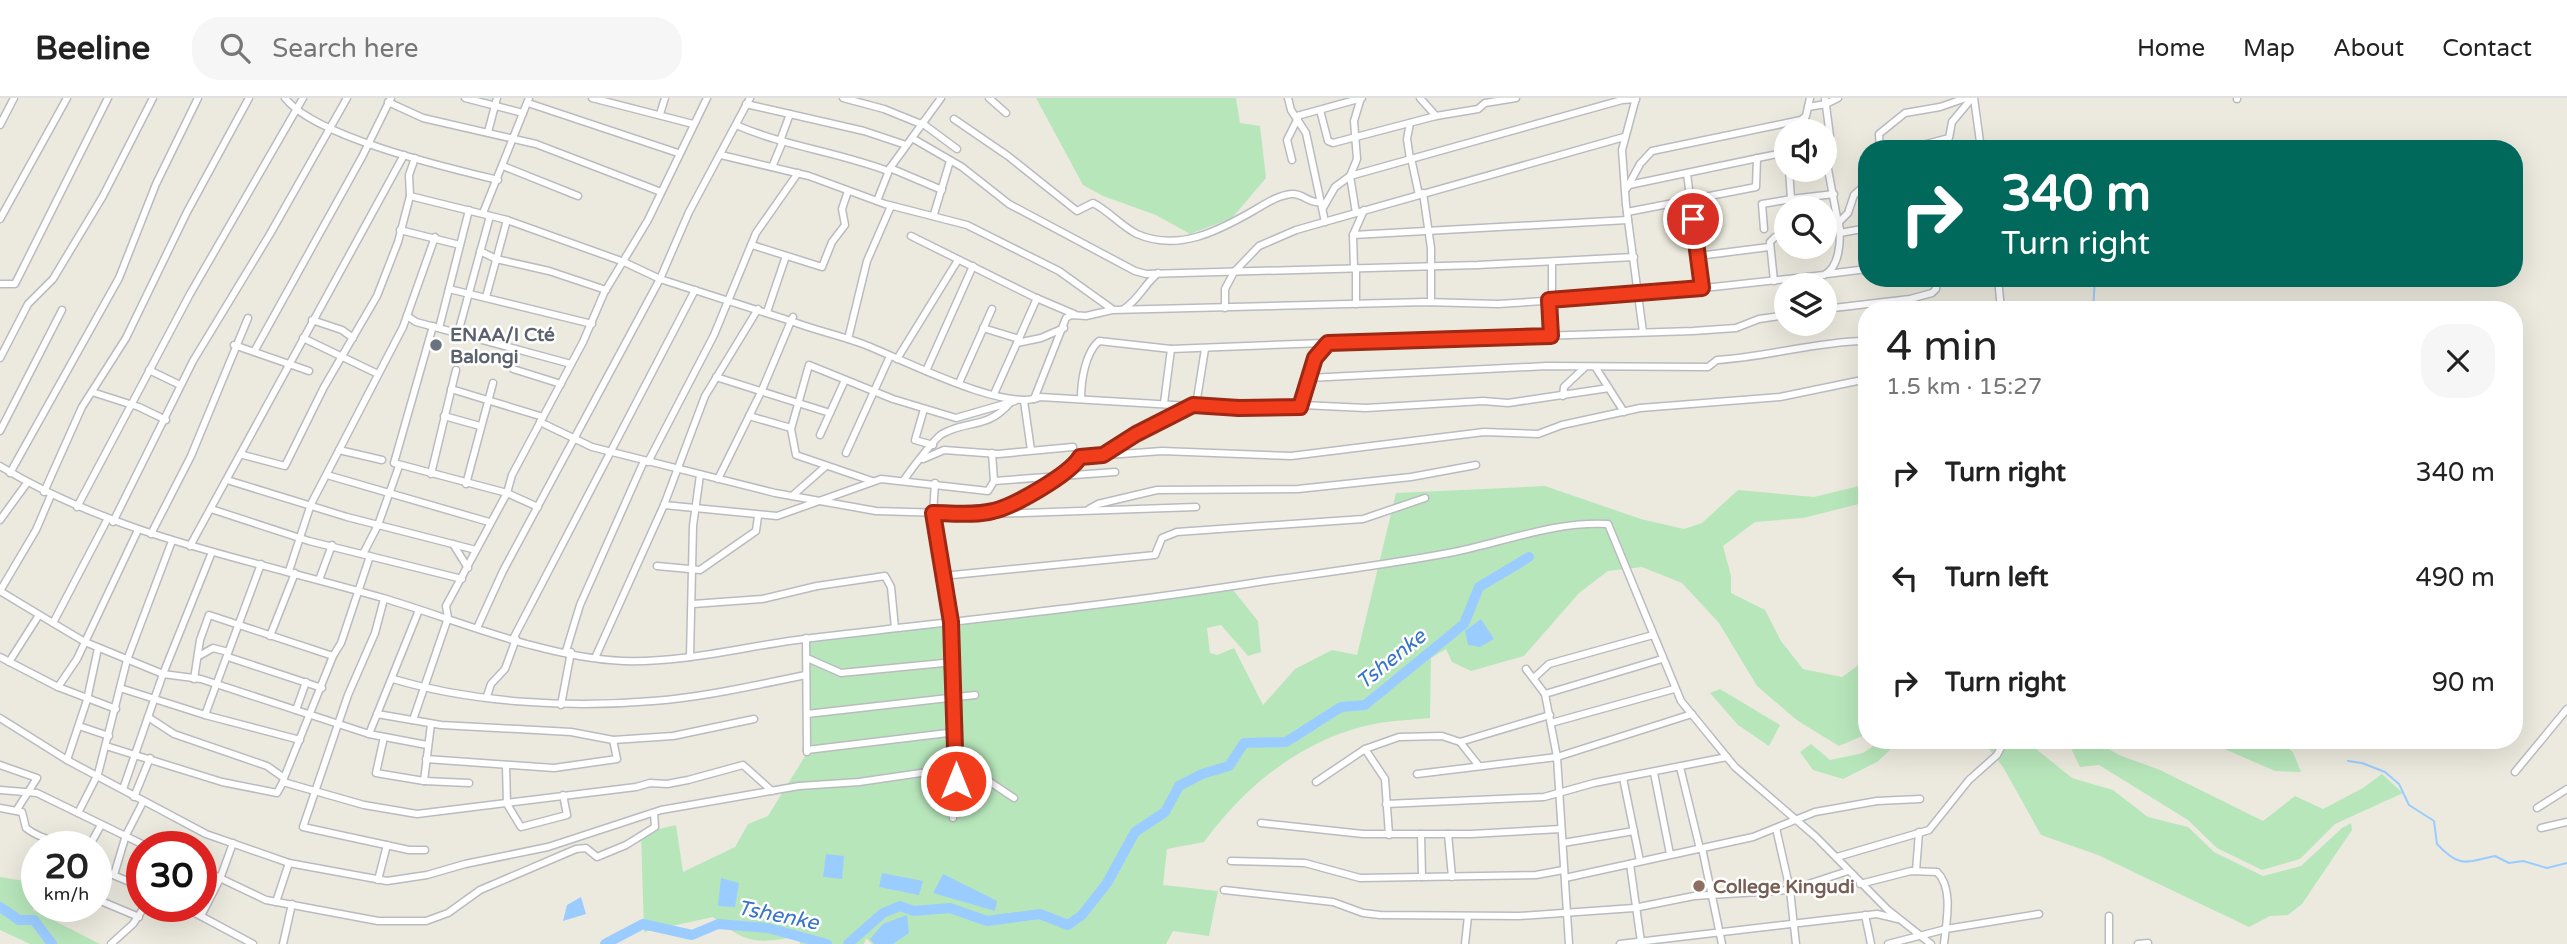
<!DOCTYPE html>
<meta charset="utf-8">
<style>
:root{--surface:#fff;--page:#f6f6f6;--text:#222;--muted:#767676;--line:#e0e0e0}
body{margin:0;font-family:"Varela Round",sans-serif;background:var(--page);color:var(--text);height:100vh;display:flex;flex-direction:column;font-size:26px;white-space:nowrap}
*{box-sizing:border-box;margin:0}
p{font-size:23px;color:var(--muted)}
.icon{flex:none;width:38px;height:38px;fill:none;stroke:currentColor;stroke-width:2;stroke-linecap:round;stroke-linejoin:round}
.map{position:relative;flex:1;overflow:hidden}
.drawer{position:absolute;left:1858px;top:203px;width:665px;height:448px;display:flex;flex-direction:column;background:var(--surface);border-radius:28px;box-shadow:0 7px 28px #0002}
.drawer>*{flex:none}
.hud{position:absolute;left:1858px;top:42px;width:665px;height:147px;border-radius:28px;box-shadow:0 7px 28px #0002;background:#00695c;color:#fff;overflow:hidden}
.fabs{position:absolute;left:1774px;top:21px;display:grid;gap:14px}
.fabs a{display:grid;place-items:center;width:63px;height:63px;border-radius:50%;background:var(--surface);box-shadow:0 7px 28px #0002;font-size:35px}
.speed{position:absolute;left:21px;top:733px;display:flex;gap:14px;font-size:35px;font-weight:700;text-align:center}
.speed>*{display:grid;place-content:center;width:91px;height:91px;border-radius:50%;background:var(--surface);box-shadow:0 7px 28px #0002;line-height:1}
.speed small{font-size:18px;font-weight:400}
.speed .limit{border:10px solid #d22;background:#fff;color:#111}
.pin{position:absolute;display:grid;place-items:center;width:60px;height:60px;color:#fff;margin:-30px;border:4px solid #fff;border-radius:50%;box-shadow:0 2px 7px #0007}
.me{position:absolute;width:77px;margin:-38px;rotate:0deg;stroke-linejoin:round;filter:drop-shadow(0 0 5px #0008)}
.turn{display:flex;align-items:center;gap:24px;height:147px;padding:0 28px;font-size:32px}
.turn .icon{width:91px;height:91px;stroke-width:2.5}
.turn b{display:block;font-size:49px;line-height:60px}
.round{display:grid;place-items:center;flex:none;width:74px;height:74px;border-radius:28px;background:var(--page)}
.overview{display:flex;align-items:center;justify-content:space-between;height:119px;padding:0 28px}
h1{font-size:42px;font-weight:600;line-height:52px}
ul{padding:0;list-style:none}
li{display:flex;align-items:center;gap:21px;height:105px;padding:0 28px}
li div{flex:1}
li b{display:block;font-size:26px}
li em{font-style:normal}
header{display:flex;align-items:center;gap:42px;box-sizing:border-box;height:98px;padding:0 35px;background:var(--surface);border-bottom:2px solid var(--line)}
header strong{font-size:33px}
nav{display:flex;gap:38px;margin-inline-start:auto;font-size:24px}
.search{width:490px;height:63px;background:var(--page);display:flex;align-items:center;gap:18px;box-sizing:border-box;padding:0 24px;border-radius:28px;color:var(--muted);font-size:26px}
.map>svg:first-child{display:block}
</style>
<header>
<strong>Beeline</strong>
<div class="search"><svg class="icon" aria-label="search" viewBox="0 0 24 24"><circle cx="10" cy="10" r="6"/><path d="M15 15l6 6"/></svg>Search here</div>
<nav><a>Home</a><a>Map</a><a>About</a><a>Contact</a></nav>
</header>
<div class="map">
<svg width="2567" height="846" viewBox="0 0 2567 846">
<rect width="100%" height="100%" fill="#eceade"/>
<!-- green -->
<g fill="#b8e6bb">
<polygon points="1036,0 1236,0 1240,25 1260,28 1266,80 1232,120 1190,136 1156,117 1103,98 1083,87"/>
<path d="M1867,386V402L1859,406L1803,420L1755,424L1723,448L1731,478V495L1765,512L1781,543L1803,571L1842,579L1867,561V636L1839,648L1798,623L1757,588L1719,525L1682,485L1642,469L1608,473L1579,495L1524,558L1471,573L1452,564L1446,551L1431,560L1430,620C1408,622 1383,623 1361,629C1295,647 1244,690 1204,744L1167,751L1163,787L1218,793L1209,838L1173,833L1166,846H872L866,840L864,846H800L799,838C755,846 748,846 713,819L644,834L641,735L676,727L683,774L735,749L748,726L768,718L807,655L806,540L1214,491L1233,492L1258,523L1261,554L1248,558L1221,527L1207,530L1210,555L1217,557L1234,550L1263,607L1295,571L1332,552L1357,557L1396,395L1545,388L1641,421L1684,431L1702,425L1738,392L1814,399Z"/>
<polygon points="1720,591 1780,627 1769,648 1738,627 1710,595"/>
<polygon points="1882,642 1901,642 1877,664 1843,681 1813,672 1800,654 1811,646 1830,662 1863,655"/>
<polygon points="1988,642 2025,642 2072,680 2113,692 2148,719 2188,729 2214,754 2263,778 2301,768 2342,730 2351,725 2352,732 2302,806 2288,817 2270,818 2249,829 2098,757 2041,737 2003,669 1985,646"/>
<polygon points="2067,642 2093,642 2119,657 2160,672 2263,723 2295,698 2323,711 2363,690 2382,676 2403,695 2335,726 2300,761 2262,772 2217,750 2188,722 2099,667 2080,669"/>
<polygon points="2178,642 2278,642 2293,654 2301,674 2275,673 2206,643"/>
<polygon points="0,779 37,785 33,812 100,846 30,846 0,832"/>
</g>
<!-- water -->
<g fill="#9bccff">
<polygon points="1481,521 1494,541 1480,549 1468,547 1465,533"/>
<polygon points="826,756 844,758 842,781 823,779"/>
<polygon points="882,775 923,783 919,797 879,789"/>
<polygon points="943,776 997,803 995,813 933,795"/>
<polygon points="721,780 739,785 735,809 718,808"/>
<polygon points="581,799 586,816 563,823 567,807"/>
<polygon points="907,817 909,835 893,846 874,846 870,841 883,826"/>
</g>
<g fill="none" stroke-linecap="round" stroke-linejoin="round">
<!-- stream -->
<g stroke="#9bccff" stroke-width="2">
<polyline points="2093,212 2095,180"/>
<path d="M2348,663L2362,665L2385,674L2399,686L2409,707L2434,723L2437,746C2461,772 2468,763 2495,758L2509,765L2523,763L2547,770L2567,765"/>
</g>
<!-- river -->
<g stroke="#9bccff" stroke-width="10">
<polyline points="0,809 19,822 34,822 52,846"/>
<polyline points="605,846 643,826 692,837 718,826 768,830 827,846"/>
<polyline points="848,846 883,815 900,808 914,813 950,810 987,823 1040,816 1068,827 1082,817 1107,785 1135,734 1165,714 1179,688 1202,676 1229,668 1244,645 1286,644 1341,609 1365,607 1464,526 1479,489 1529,459"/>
</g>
<defs>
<g id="street">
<path d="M285,0C315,39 448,70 498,82"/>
<polyline points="465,0 523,15"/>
<polyline points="592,0 693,26"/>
<polyline points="843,0 884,11 921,26"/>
<polyline points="989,0 1006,15"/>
<polyline points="1288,0 1291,12 1306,35 1325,124"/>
<polyline points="1420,0 1436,18"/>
<polyline points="1636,0 1622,52 1626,107 1643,234"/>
<polyline points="1974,0 1981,51"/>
<polyline points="2237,0 2237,1"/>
<polyline points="388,4 423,20 536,46 661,94"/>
<polyline points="528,5 678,55"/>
<polyline points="746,6 864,33 906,47"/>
<polyline points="1808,9 1826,6 1838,0"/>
<polyline points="1320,12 1328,43 1333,45 1436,18 1478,11 1485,5 1516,0"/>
<polyline points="660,16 665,0"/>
<polyline points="1297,18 1362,0"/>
<polyline points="1805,20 1807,33"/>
<path d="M954,21L1008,58L1077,113L1093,105C1109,113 1121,128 1137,136C1178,154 1218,133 1253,113C1265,106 1278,97 1292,96C1303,95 1309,106 1321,104"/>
<polyline points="922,25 957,51"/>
<polyline points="1410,25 1407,41 1410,61"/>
<polyline points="0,27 14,0"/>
<path d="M736,27C784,48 838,54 888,73"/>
<polyline points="488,34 497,0"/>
<polyline points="912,40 962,69 1009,106 1135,173 1146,176 1478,167 1634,159"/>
<polyline points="780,43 790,16"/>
<polyline points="1825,46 1830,38 1825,0"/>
<polyline points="1880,51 1879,36 1905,15 1940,9 1966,0"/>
<polyline points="1907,51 1949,40 1952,24 1972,0"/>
<polyline points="1825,55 1838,125 1848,115 1854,97 1867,85"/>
<polyline points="721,57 809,78 885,106 967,127 1059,173 1112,211"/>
<polyline points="1411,60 1419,97"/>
<polyline points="1292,62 1287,42 1298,20"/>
<polyline points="503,68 578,98"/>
<polyline points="772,69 783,43"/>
<polyline points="890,70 942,92"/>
<polyline points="1789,72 1791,101 1834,96"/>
<polyline points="1687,76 1702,190"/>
<polyline points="1629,87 1787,54"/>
<polyline points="1627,90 1640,66 1652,53 1801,22 1806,18 1810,0"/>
<polyline points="1423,95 1431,150 1431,204"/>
<polyline points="410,98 507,122 624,164 660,181 791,223 793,219"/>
<polyline points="877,103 890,70 941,0"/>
<polyline points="1323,110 1335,89 1350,78 1622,2 1636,1"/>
<polyline points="1627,114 1756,89 1757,60"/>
<polyline points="483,115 529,0"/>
<polyline points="1356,115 1350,78 1357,61 1354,23 1361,0"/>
<polyline points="934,116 950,63"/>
<polyline points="0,121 67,0"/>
<polyline points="1764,131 1762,106 1792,101"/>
<polyline points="400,132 460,147"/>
<polyline points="1825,133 1840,131"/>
<polyline points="1840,135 1867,130"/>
<polyline points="1353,137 1628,122"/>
<polyline points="911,138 1034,199 1074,216"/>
<polyline points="752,147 822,169 832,144 845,127 842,111 848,93"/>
<polyline points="480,153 496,161 549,173 606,192"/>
<polyline points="1698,158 1769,149"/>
<polyline points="1354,170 1353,137 1364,112"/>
<polyline points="1356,170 1356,206"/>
<polyline points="1827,176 1867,171"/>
<polyline points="1998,180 2001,212"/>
<polyline points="1774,183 1770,144 1775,139 1787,138"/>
<polyline points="0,186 15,186 108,0"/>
<polyline points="449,191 592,226"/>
<polyline points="486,199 507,122"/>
<polyline points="1549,202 1551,238"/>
<polyline points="1552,202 1552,164"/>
<polyline points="1225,210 1225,191 1234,174 1259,148 1296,132 1624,39"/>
<path d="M1124,211C1140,200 1143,188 1158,175"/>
<polyline points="1825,211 1910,201 1932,195 1936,191 1937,180"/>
<polyline points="767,214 786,158"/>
<polyline points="407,218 416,224 571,266"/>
<polyline points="312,222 342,232 353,240"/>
<polyline points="433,228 394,365 507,395 538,409"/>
<polyline points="439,230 469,112"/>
<polyline points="983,230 1019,241"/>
<polyline points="458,235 490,118"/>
<polyline points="303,240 378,276"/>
<polyline points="848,241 867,163 891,108"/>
<polyline points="1017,245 1037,200"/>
<polyline points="234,247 309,273"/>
<polyline points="255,252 362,59 391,0"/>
<polyline points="0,260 28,206 53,181 103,98 153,0"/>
<polyline points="897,261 958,162"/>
<polyline points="1596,270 1624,314"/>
<polyline points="513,271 561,286"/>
<polyline points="149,272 180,287"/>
<polyline points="926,273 973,168"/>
<polyline points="716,279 830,315"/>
<path d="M1308,280L1547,268L1708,269L1717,262C1767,259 1814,244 1863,243"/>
<polyline points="959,285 992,211"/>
<polyline points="451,291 543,319"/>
<polyline points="92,294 139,309 166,322"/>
<polyline points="994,296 1017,245 1041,240 1064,230"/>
<polyline points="1563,298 1564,289 1584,270"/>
<path d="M1034,301L1066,220L1071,217L1086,218L1112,212L1425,204L1498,206L1639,197L1824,177C1840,169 1841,142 1839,125"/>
<path d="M1081,301C1081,283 1085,255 1099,243L1171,251L1324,245"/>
<polyline points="1024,303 1031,352"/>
<polyline points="1164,305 1171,251"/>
<polyline points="1196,307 1205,251"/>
<polyline points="1302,307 1366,310 1483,303 1508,305 1609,290"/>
<polyline points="924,311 915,342 933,347"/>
<polyline points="444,318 480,328"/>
<polyline points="749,318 791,330"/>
<polyline points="540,324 592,349 775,395 876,413 977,416"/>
<polyline points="0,333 62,212"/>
<polyline points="820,337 845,282"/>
<polyline points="339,352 382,362"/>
<polyline points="846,355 890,258"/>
<polyline points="992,355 994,383"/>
<polyline points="1105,356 1136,336 1193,308"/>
<polyline points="243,357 285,368 324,289 377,198 398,144 410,98 409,77 415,60"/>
<polyline points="923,361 944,352 998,356 1073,349"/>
<polyline points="648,364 714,237 756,135 798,75"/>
<path d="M0,368C117,439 253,462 383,500C457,522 545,560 623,563C687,565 749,547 812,540C963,522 1115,507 1265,483C1328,474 1392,466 1454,454C1505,444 1554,423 1608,426L1681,603L1735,669L1816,739L1887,811L1931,846"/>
<polyline points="10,375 119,180 156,86 198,0"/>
<polyline points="431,376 456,272"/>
<polyline points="327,377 489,424"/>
<path d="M718,381L762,292L791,223C814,232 839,237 863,246C900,260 1005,315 1040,299L1224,310L1300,309L1315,260L1327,245L1693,233L1736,230L1759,221L1787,217"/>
<polyline points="227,382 347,419 476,452"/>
<path d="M904,382C910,373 934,341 942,336C969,321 986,332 1010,305"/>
<polyline points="872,383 796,357 791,331 809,267 893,301 956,320 1015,303"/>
<polyline points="935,385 933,415 951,524 954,564 953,720"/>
<polyline points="466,386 493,285"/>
<polyline points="44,394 82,309 126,240 187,114 249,0"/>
<polyline points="792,398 826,368"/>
<polyline points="664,407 777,418 881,381 988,393 994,383 1115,374"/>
<polyline points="77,409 190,196 303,0"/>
<polyline points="211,411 309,443 462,481"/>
<polyline points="1089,411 1098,406 1157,392 1298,391 1411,379 1476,367"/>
<path d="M976,416C1007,407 1062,388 1080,359L1162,353L1291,358L1484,334L1538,336L1562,327L1640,310L1780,299L1867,281"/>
<polyline points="992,416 1196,409"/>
<polyline points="0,422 27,385"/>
<polyline points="113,424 193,263 270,136 347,0"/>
<polyline points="151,436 191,358 248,220"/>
<polyline points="453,446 468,470"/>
<polyline points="190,448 404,57"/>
<polyline points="363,456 378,427 399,368"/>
<polyline points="657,468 700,472 756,433 758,418"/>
<polyline points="289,473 311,406 403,229 435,139"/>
<polyline points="942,478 1155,457 1162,440 1177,434 1363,421 1425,400"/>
<polyline points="319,482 332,447"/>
<polyline points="0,493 53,525 107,422"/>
<polyline points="0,493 36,432 51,397"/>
<polyline points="384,501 375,535 348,597 303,729 409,752 425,752"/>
<polyline points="693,506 762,501 817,488 885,478 891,489 895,530"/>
<polyline points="53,525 85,544 163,576 201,581 369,636 427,647"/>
<polyline points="477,530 503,473 660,181 689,114 750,0"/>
<polyline points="270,538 295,475"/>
<polyline points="806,540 807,654"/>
<polyline points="513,541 695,192"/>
<polyline points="566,553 580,507 644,363"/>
<polyline points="199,558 213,550 228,554"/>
<polyline points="0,559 58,589 116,611"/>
<polyline points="228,559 322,590"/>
<polyline points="690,559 693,428 700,377"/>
<polyline points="595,560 664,407 705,298 758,211"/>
<polyline points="807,560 841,575 954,564"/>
<polyline points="9,564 39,517"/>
<polyline points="1526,571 1545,596 1557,659 1569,846"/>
<polyline points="1535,579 1549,566 1653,537"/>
<polyline points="194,581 200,542 209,517 333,558"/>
<path d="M393,581C474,605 570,610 653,603C705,599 756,587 806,577"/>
<polyline points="58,589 77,561 138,432"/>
<polyline points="120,590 205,617 300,642"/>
<polyline points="1545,596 1662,561"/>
<polyline points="487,598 491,586 505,571 516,541"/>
<polyline points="561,607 571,554"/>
<polyline points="296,612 306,584"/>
<polyline points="377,616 441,627 571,634 613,642 617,661 554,670 426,661"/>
<polyline points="807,616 975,597"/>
<polyline points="205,617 261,466"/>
<polyline points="148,619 174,636 267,668 284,680 283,684 364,707 417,716 636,689 650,685 667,686 688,682 743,667 772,693"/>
<polyline points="0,620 67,662 206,736 289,765 387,783 427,777 465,766 548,749 661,712 799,688 859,684 955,670"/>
<polyline points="413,622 448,520 446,508 507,395 512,377 583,244 604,195 648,122 707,0"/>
<polyline points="1551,625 1674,591"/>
<polyline points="79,628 109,638"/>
<polyline points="369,636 419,512"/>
<polyline points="384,639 376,675 424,683 431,626"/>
<polyline points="613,642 673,638 754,621"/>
<polyline points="1460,644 1479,668"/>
<polyline points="106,648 222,684 277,695 283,684"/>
<polyline points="1365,651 1385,681 1389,737"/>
<polyline points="807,652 956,634"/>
<polyline points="956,653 975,674 1014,700"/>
<polyline points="67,662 87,602 98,550"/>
<polyline points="0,667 37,680 16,713"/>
<polyline points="506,667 507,706 521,729 567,717 563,697"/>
<polyline points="1680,669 1700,751"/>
<polyline points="2515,674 2567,611"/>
<polyline points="1654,675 1670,756"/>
<polyline points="1417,676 1557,659 1692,616"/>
<polyline points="284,680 333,558 341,545 370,458"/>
<polyline points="1623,680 1640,763"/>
<polyline points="424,683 469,685"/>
<polyline points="1316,684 1365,651 1399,639 1442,638 1460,644 1550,617"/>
<polyline points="123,691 163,576 212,454"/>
<polyline points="0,692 37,695 148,749"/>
<polyline points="134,699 150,660"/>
<polyline points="1386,706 1544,699 1594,685 1727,659"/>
<path d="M0,710L22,714L26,730C38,740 77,753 91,745L101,727"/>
<polyline points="2537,710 2567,691"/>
<polyline points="78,715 98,676 127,562 172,443"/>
<polyline points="1261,725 1363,736 1471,736 1561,731"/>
<polyline points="1776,730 1790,792 1796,846"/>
<polyline points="2541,730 2567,724"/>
<polyline points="1421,736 1422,779"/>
<polyline points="1448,736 1452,779"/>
<polyline points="1563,745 1634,733"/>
<polyline points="1702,750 1722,846"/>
<polyline points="1837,759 1929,732 1969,682 1997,657 2005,642"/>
<polyline points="1231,763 1305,765 1360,780 1536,777 1563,772"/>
<polyline points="1630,766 1641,844"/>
<polyline points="96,770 142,789"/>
<polyline points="201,771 266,802 378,823 426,823 448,815 480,792 576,751 586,750 597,759 626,747 655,729 654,715"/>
<polyline points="1916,773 1919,734"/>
<polyline points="114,777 126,737 143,704"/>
<polyline points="1565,780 1753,739 1815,714 1877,703 1920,701"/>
<polyline points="378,782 387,747"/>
<path d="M1860,786L1911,773L1937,774C1954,790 1946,825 1944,846"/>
<polyline points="1224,792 1333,804 1363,815 1380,817 1519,818 1634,810 1694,798 1790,792 1848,773"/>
<polyline points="96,801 139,819"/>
<polyline points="276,804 289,765"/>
<polyline points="182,808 253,846"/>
<polyline points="1865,817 1871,846"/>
<polyline points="201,818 220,781 233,745"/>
<polyline points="111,846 133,826 145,808"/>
<polyline points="283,846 292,806"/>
<polyline points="1465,846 1468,818"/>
<polyline points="1620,846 1877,816 1898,821"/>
<polyline points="1888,846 1946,831 2039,816"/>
<polyline points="2109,846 2109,818"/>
<polyline points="2138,846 2148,845"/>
</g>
</defs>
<!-- street casing -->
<use href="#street" stroke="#b9bbc1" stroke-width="9"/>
<!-- street -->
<use href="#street" stroke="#fff" stroke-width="6"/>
</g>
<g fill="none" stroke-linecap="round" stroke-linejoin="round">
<defs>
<path id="route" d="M956,683L951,524L933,415C953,415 974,418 993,413C1013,409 1070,376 1080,359L1103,357L1136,336L1193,307L1239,310L1300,309L1315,260L1328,245L1551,238L1549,202L1702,190L1693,121"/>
</defs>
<!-- route casing -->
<use href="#route" stroke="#9d2813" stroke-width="18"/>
<!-- route -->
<use href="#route" stroke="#f23d1d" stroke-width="12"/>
</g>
<!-- markers -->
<circle fill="#6b7280" stroke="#fff" stroke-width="2.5" cx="436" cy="247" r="7"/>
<circle fill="#8d6e63" stroke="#fff" stroke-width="2.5" cx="1699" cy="788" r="7"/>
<g text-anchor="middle" stroke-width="5" stroke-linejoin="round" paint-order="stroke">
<!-- worship labels -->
<g font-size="19" font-weight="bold" fill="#5b616d" stroke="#fff" text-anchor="start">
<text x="450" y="243">ENAA/I Cté<tspan x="450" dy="22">Balongi</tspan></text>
</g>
<!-- education labels -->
<g font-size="19" font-weight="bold" fill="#785e54" stroke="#fff" text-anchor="start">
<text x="1713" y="795">College Kingudi</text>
</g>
<!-- water labels -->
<g font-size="21" font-style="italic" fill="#3874c8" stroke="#fff">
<text transform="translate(1391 561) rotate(-39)" y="7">Tshenke</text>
<text transform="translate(778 817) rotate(11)" y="7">Tshenke</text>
</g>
</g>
</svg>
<div class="fabs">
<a><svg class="icon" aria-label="sound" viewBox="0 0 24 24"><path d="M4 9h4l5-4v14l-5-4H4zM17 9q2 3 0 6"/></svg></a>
<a><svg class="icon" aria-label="search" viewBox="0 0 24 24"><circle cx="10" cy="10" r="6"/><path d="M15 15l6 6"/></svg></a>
<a><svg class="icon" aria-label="layers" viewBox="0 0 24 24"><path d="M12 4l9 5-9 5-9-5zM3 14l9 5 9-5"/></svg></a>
</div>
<div class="speed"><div>20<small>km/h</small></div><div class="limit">30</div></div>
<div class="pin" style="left:1693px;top:121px;background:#d93025"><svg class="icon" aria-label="arrive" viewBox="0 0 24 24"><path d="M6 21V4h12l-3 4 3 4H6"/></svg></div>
<svg class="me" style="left:956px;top:683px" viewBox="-20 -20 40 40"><circle r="17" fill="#f23d1d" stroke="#fff" stroke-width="3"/><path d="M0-11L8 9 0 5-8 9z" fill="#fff"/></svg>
<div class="hud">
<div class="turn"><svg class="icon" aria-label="right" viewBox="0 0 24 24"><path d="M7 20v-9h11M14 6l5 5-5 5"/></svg><div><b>340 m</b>Turn right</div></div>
</div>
<section class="drawer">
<div class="overview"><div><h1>4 min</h1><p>1.5 km · 15:27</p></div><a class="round"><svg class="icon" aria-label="close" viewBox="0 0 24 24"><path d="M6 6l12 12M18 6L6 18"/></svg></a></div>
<ul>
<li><svg class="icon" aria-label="right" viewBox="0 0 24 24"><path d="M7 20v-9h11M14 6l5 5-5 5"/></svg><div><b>Turn right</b></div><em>340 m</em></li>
<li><svg class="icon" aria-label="left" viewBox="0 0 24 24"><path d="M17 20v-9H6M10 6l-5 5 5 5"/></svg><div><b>Turn left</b></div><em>490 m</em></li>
<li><svg class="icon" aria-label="right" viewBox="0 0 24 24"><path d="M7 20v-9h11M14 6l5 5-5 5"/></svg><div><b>Turn right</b></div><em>90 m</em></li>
</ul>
</section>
</div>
